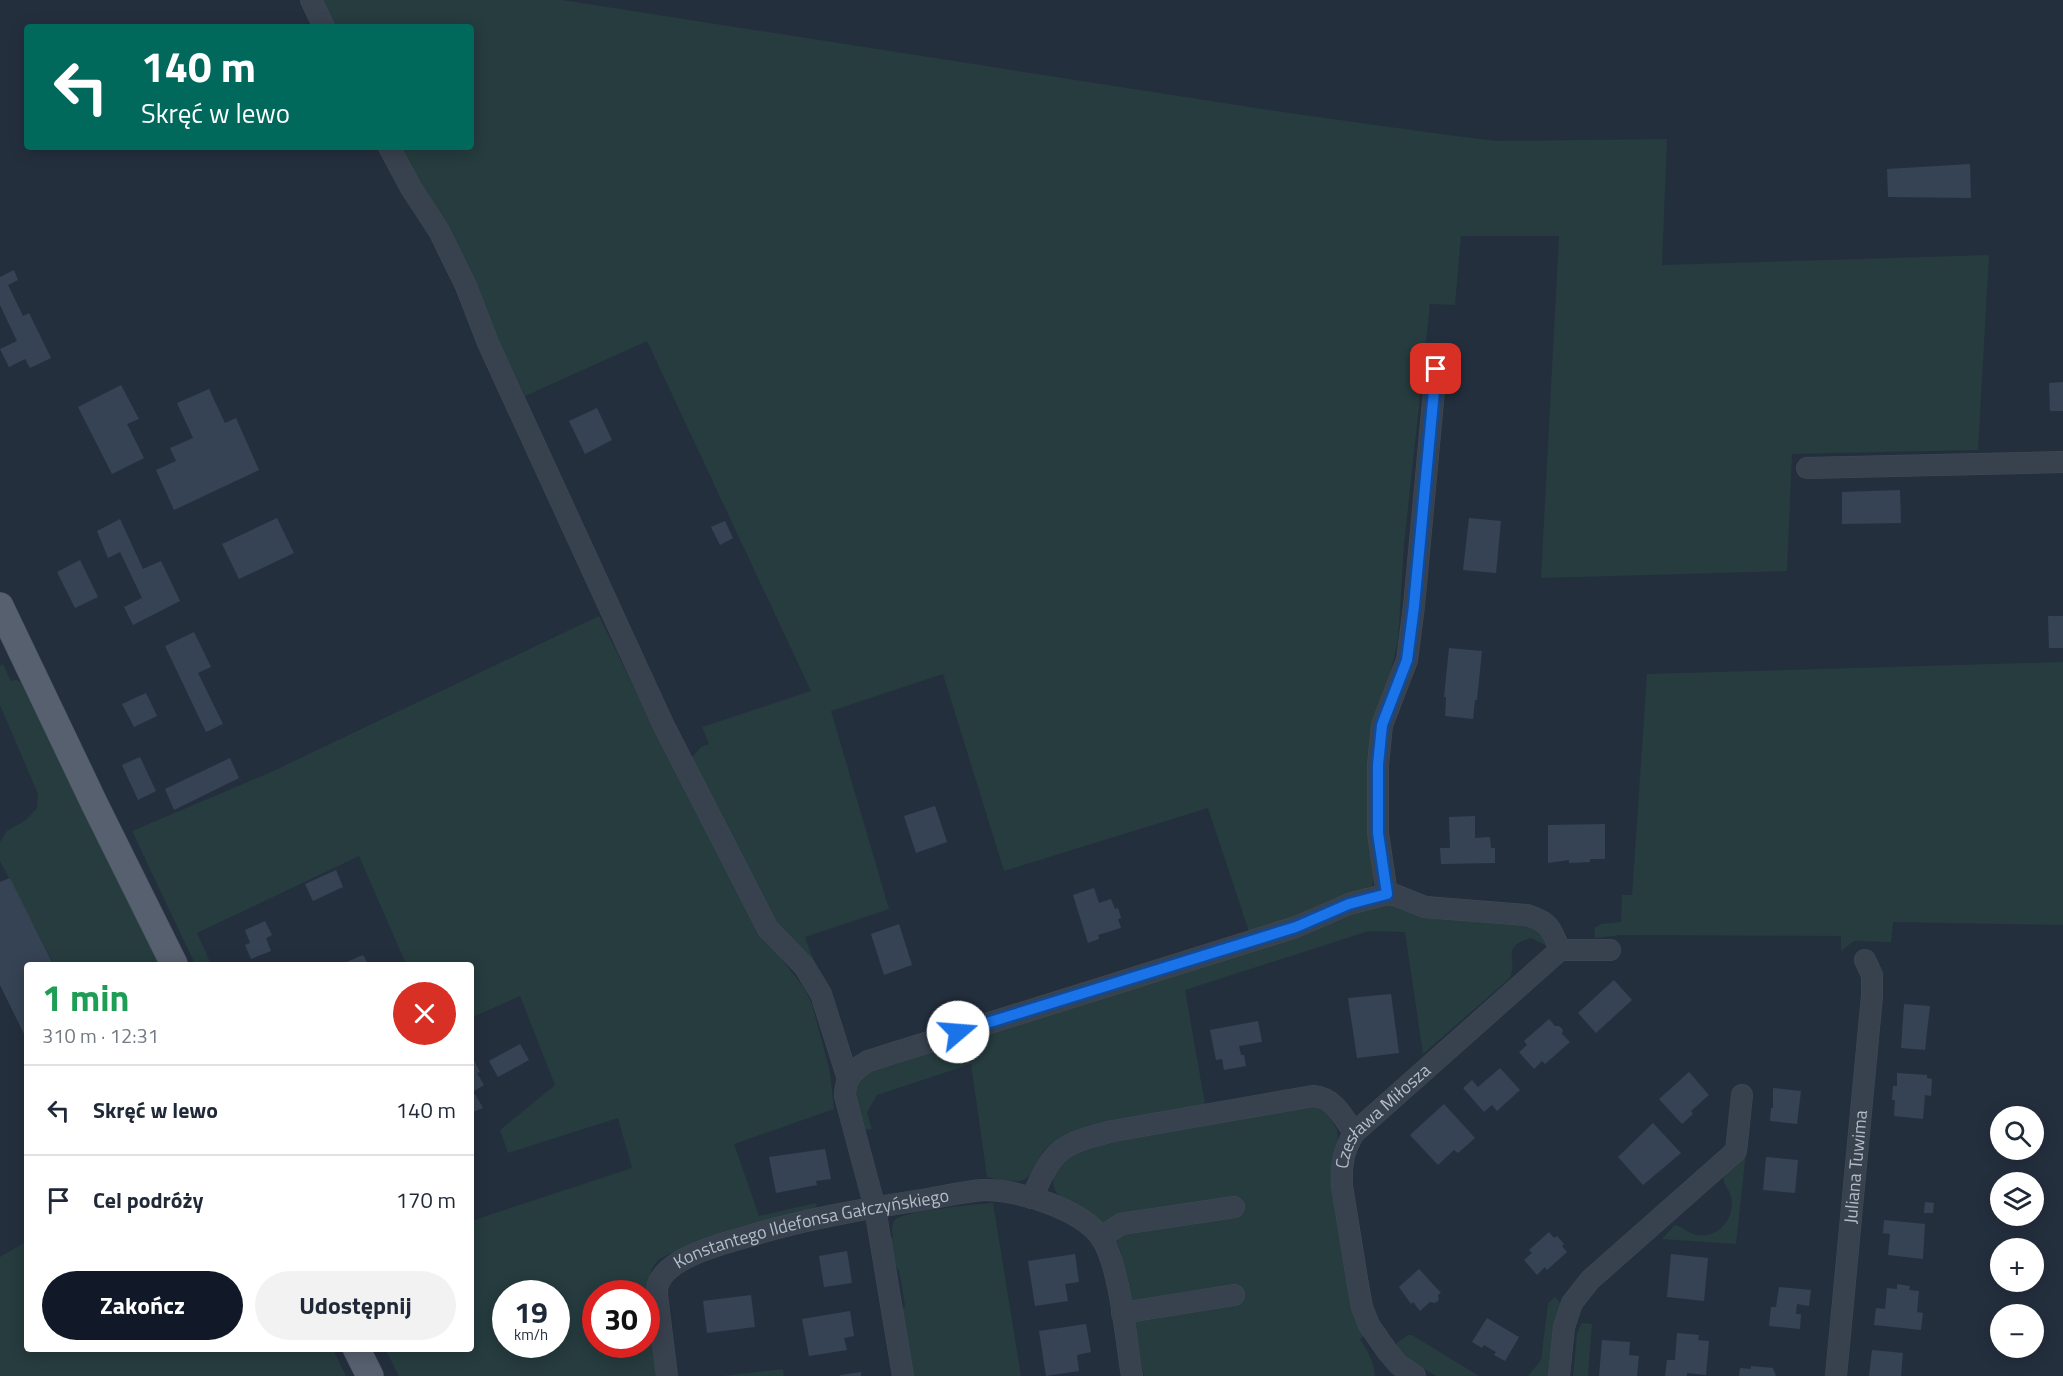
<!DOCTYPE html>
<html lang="pl">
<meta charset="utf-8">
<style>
:root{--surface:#fff;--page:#f2f2f3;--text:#1f2937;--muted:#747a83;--line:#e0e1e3;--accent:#111827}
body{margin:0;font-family:"Titillium Web",sans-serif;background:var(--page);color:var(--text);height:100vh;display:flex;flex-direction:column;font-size:22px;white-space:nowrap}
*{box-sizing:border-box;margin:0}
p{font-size:20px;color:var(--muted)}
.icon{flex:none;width:33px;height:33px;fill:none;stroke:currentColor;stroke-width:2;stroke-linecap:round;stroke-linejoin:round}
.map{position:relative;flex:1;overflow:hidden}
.details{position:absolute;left:24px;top:962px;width:450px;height:390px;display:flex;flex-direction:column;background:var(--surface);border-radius:6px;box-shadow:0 3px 15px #0003}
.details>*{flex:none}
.banner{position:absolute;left:24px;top:24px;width:450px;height:126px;border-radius:6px;box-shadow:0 3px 15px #0003;background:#00695c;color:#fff;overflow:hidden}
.tools{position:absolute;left:1990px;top:1106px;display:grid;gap:12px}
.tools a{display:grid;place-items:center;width:54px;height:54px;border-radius:50%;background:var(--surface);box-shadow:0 3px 15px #0003;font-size:30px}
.speed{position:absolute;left:492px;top:1280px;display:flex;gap:12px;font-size:30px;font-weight:700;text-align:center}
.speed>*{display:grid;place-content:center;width:78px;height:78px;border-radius:50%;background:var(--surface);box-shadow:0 3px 15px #0003;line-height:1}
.speed small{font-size:15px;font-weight:400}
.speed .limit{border:9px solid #d22;background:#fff;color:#111}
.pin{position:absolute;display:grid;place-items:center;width:51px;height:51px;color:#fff;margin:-26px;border-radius:12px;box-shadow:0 3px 9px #0006}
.me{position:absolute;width:66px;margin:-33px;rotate:72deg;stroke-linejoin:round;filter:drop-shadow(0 0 4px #0008)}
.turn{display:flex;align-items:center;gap:21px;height:126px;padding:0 18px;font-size:27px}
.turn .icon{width:78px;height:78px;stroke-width:2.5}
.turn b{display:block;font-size:42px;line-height:51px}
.round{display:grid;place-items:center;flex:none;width:63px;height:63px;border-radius:32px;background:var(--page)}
.summary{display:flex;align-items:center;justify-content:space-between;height:102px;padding:0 18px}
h1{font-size:36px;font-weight:700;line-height:45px;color:#1e9e55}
.action{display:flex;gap:12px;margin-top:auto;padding:12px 18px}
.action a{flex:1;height:69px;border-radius:36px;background:var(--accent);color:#fff;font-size:24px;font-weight:700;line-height:69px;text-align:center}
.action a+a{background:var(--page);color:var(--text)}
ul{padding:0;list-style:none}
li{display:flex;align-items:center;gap:18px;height:90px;padding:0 18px;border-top:2px solid var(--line)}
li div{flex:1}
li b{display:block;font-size:22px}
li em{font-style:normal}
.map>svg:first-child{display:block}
</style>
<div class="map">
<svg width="2063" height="1376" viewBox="0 0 2063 1376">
<rect width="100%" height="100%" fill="#242f3e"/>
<!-- green -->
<g fill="#263c3f" fill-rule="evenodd">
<polygon points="316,0 562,0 1269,110 1447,135 1498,141 1667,139 1662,265 1989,255 1978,450 1792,454 1787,571 1541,578 1559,236 1461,236 1455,305 1430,304 1404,545 1398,640 1388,685 1375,874 1372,886 1298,919 1249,932 1208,808 1004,871 943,674 831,711 889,909 805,937 819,974 775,921 692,768 692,757 701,747 709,744 702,727 811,691 647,341 525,396 461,263 394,147 471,147 471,27 331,27"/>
<path d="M599,616L652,724L731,877L771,945L804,988L812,1004L830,1072L834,1109L734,1144L759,1216L816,1203L817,1208L734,1232L669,1254L658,1260L651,1270L648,1292L658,1376H399L385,1349L471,1348V1221L632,1168L618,1118L508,1153L500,1130L555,1085L520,996L471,1018V964H406L359,856L197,933L211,964H195L132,831L269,773ZM506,1293H556V1344H506ZM596,1293H646V1344H596Z"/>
<polygon points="2063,662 2063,925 1893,922 1891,942 1854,941 1841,951 1841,936 1621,935 1595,938 1594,928 1601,924 1621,922 1622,895 1632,895 1647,674"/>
<polygon points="3,664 11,681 17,680 21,683 160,964 54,964 0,861 0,842 7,831 26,820 37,808 38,794 0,705 0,666"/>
<path d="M1385,903L1524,924L1541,931L1545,945L1531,938C1500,947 1518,958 1510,978L1423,1054L1405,932L1369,931L1185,990L1205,1104L1066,1135C1058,1140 1049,1145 1043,1152C1036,1162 1034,1178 1020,1181C1010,1183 996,1179 987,1177L971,1064L877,1095L867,1113L872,1129L864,1130L854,1097L857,1081L876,1066Z"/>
<path d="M1312,1105L1328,1114L1337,1130L1338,1139L1332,1169L1341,1249L1350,1293L1365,1335L1360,1339C1368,1352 1374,1361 1375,1376H1144L1120,1250C1114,1235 1105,1223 1091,1213C1070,1198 1048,1204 1054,1168L1082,1146Z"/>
<path d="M1746,1152L1736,1244L1662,1239L1675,1225C1683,1227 1688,1233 1696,1235C1718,1239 1736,1218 1731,1197C1729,1189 1723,1184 1723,1176Z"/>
<path d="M993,1203L1021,1376H912L901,1311L905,1306L899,1270L893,1266L888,1238L893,1237C892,1230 891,1224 896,1219C906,1211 977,1204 993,1203Z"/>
<polygon points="27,1241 27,1348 333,1349 346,1376 0,1376 0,1257"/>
<polygon points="1555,1297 1563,1306 1550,1376 1528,1376 1541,1360 1548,1303"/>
<polygon points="1582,1323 1592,1324 1588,1376 1573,1376 1577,1333"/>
<path d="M1408,1335H1412L1479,1376H1437C1421,1369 1407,1358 1394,1345Z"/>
<polygon points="783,1369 784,1376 722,1376"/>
</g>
<!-- building -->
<g fill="#364354">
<polygon points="1970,164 1971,198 1888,197 1887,169"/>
<polygon points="14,270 18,280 8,285 23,316 29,313 51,358 30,368 25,359 9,367 0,349 17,341 0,305 0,277"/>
<polygon points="2063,382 2063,411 2050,411 2049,383"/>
<polygon points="121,385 139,419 127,424 144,458 112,474 78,407"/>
<polygon points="209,389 225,423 236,418 259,470 174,510 156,470 176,461 170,448 193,438 177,403"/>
<polygon points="597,408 612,440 585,454 569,421"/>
<polygon points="1900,490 1901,523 1842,524 1842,492"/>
<polygon points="277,518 294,553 239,579 222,544"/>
<polygon points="1469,518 1501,521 1496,573 1463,570"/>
<polygon points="120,519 143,569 161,561 180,601 133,625 124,607 142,598 120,552 108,558 97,531"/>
<polygon points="725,521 733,538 720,545 711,527"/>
<polygon points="80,560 98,597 75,608 57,572"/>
<polygon points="2048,616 2063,616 2063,648 2049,648"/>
<polygon points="194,632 211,667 198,673 223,724 206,732 165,646"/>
<polygon points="1449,648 1482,651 1477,700 1475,700 1473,719 1445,716 1446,697 1444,697"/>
<polygon points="146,693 157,716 134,727 122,704"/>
<polygon points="140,757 156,791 138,800 122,765"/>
<polygon points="230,758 239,778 174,810 165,789"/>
<polygon points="935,806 947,842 916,853 904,816"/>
<polygon points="1475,816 1475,838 1490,837 1491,848 1495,848 1495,863 1441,864 1440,848 1450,848 1449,817"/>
<polygon points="1605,824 1605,859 1590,859 1590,862 1569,863 1569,860 1548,863 1548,825"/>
<polygon points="336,870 343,887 313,901 305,884"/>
<polygon points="10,878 53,964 27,964 27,1040 0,985 0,882"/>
<polygon points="1094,888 1099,903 1111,899 1115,909 1118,908 1121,918 1118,919 1121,928 1098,935 1099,939 1088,943 1073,895"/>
<polygon points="265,921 272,935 266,938 271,951 251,959 245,945 250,943 245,930"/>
<polygon points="899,924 912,965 884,975 871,934"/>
<polygon points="363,955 368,964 342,964"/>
<polygon points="1614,980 1632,1000 1596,1033 1578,1013"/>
<polygon points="1391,994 1399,1053 1357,1058 1348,998"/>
<polygon points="1904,1004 1930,1006 1925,1050 1901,1048"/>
<polygon points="1549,1019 1555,1026 1559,1026 1563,1030 1562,1034 1570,1042 1545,1064 1542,1061 1534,1069 1519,1052 1527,1045 1524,1041"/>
<polygon points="1258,1021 1262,1042 1239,1046 1241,1055 1244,1055 1246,1066 1224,1070 1222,1059 1216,1060 1210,1030"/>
<polygon points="520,1044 529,1060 498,1077 489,1061"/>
<polygon points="471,1055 480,1072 477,1073 484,1085 471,1093"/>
<polygon points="1500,1068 1520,1090 1497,1111 1492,1105 1484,1112 1463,1088 1472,1080 1478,1087"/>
<polygon points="1689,1072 1709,1095 1691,1111 1693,1114 1682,1124 1659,1099"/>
<polygon points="1897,1073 1927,1075 1927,1078 1932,1079 1931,1096 1925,1095 1923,1119 1894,1116 1895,1100 1892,1100 1893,1086 1897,1086"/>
<polygon points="1773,1088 1801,1091 1797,1124 1770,1121 1771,1108 1773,1108"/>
<polygon points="475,1094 483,1108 471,1113 471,1096"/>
<polygon points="1444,1104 1475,1138 1458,1153 1454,1150 1438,1165 1410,1135"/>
<polygon points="1653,1123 1681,1153 1643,1185 1618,1157"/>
<polygon points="825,1149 831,1179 816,1181 817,1185 776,1193 769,1157"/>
<polygon points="1766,1157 1798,1160 1795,1193 1763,1190"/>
<polygon points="1925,1202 1934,1203 1933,1213 1924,1213"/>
<polygon points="1884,1220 1925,1224 1923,1259 1888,1255 1890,1234 1883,1233"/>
<polygon points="1549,1232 1554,1238 1557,1236 1564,1244 1562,1246 1567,1252 1547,1270 1545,1267 1537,1275 1524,1260 1532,1253 1529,1250"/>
<polygon points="847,1251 852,1283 824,1287 819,1256"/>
<polygon points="1075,1254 1079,1282 1065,1284 1068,1301 1035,1306 1028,1261"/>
<polygon points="1671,1254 1708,1258 1704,1301 1667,1297"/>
<polygon points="1419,1269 1441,1293 1438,1295 1439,1300 1435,1303 1430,1302 1420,1311 1413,1302 1411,1304 1399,1287"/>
<polygon points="1897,1284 1910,1286 1909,1290 1919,1291 1917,1312 1923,1313 1921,1330 1874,1325 1876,1308 1885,1309 1887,1288 1897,1289"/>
<polygon points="1779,1287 1811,1290 1809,1306 1797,1304 1796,1314 1801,1314 1800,1329 1769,1326 1771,1307 1776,1307"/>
<polygon points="751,1295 755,1327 707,1333 703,1301"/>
<polygon points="850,1311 854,1336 844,1338 847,1350 809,1356 802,1319"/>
<polygon points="1487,1318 1519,1337 1505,1361 1494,1355 1496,1352 1484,1345 1482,1348 1472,1342"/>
<polygon points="1086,1324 1091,1352 1077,1355 1079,1371 1046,1376 1039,1331"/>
<polygon points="1677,1333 1699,1335 1698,1340 1709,1341 1706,1375 1687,1373 1687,1376 1665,1376 1667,1360 1675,1360"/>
<polygon points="1602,1340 1630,1342 1629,1355 1639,1356 1637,1376 1599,1376"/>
<polygon points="1872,1350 1903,1353 1901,1376 1869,1376"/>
<polygon points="1751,1366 1773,1368 1776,1376 1739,1376 1740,1368 1751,1369"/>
<polygon points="861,1372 861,1376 840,1376 840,1375"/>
</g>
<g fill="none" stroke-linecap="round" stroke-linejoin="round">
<defs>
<g id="minor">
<polyline points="311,0 324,27"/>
<polyline points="389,147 411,188 439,231 466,286 488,343 664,726 768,929 804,966 821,994 848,1079"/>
<polyline points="1807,468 2063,462"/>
<polyline points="1387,894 1378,833 1378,765 1382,725 1407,660 1414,606 1436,369"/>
<path d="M1032,1198C1053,1148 1061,1144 1113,1131L1313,1096C1335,1098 1343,1117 1354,1133"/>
<polyline points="1101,1237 1121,1224 1234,1207"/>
<polyline points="1122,1313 1234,1295"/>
<path id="s1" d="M667,1376L657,1295C657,1291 657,1286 659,1282C670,1257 721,1244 746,1237C801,1220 858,1210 915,1201C937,1198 960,1192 983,1190C1016,1189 1083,1209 1102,1239C1120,1267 1126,1341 1132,1376"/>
<path d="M903,1376L875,1208L845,1096C845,1078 853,1070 868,1061L1296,927L1349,904L1387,894L1395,895L1425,907L1527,915C1551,923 1550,928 1560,950"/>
<path id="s2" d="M1415,1376L1398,1364L1387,1351L1369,1325L1362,1307L1358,1285L1342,1186C1341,1164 1343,1152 1354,1133L1560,950H1610"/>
<polyline points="1559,1376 1564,1327 1572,1303 1590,1280 1736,1151 1742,1095"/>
<path id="s3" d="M1836,1376L1872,996V975L1865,960"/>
</g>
<g id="major">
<polyline points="0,606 95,805 174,964"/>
<polyline points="356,1348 370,1376"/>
</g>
</defs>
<!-- minor casing -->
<use href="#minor" stroke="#414a57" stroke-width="22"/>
<!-- major casing -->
<use href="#major" stroke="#414a57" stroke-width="28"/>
<!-- minor -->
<use href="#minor" stroke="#38414e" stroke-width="21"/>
<!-- major -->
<use href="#major" stroke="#56606e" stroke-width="27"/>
</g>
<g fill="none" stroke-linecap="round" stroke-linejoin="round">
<defs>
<polyline id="route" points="958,1032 1296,927 1349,904 1387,894 1378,833 1378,765 1382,725 1407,660 1414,606 1436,369"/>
</defs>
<!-- route casing -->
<use href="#route" stroke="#114b97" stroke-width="15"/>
<!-- route -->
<use href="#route" stroke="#1a73e8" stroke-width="10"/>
</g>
<g text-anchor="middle" stroke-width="6" stroke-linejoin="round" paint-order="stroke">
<!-- street labels -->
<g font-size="18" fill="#b4bcc9" stroke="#1d2633">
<text dy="6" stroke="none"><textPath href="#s2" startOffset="297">Czesława Miłosza</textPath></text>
<text dy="6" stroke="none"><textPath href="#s3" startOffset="210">Juliana Tuwima</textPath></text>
<text dy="6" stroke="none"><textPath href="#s1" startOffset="261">Konstantego Ildefonsa Gałczyńskiego</textPath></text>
</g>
</g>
</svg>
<div class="tools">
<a><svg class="icon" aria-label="search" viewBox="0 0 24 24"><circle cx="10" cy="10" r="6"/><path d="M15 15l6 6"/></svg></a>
<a><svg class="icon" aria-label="layers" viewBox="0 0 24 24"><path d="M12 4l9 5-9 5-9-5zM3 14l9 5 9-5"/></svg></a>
<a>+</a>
<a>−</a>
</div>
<div class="speed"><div>19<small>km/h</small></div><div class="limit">30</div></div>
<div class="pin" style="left:1436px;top:369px;background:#d93025"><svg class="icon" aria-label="arrive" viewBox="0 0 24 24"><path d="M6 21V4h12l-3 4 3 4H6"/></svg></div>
<svg class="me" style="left:958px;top:1032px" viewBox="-20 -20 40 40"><circle r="19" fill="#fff"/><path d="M0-13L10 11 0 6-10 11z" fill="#1a73e8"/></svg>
<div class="banner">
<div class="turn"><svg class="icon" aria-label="left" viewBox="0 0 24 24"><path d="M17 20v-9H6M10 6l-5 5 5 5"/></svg><div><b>140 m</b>Skręć w lewo</div></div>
</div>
<section class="details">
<div class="summary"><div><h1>1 min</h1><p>310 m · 12:31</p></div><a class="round" style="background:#d93025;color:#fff"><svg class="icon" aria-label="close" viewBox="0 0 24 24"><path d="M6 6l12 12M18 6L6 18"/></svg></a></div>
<ul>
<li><svg class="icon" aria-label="left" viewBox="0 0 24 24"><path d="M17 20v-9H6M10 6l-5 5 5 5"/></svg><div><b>Skręć w lewo</b></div><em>140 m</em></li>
<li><svg class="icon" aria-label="arrive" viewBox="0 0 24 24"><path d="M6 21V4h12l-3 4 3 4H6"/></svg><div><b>Cel podróży</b></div><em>170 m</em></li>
</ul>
<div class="action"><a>Zakończ</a><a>Udostępnij</a></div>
</section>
</div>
